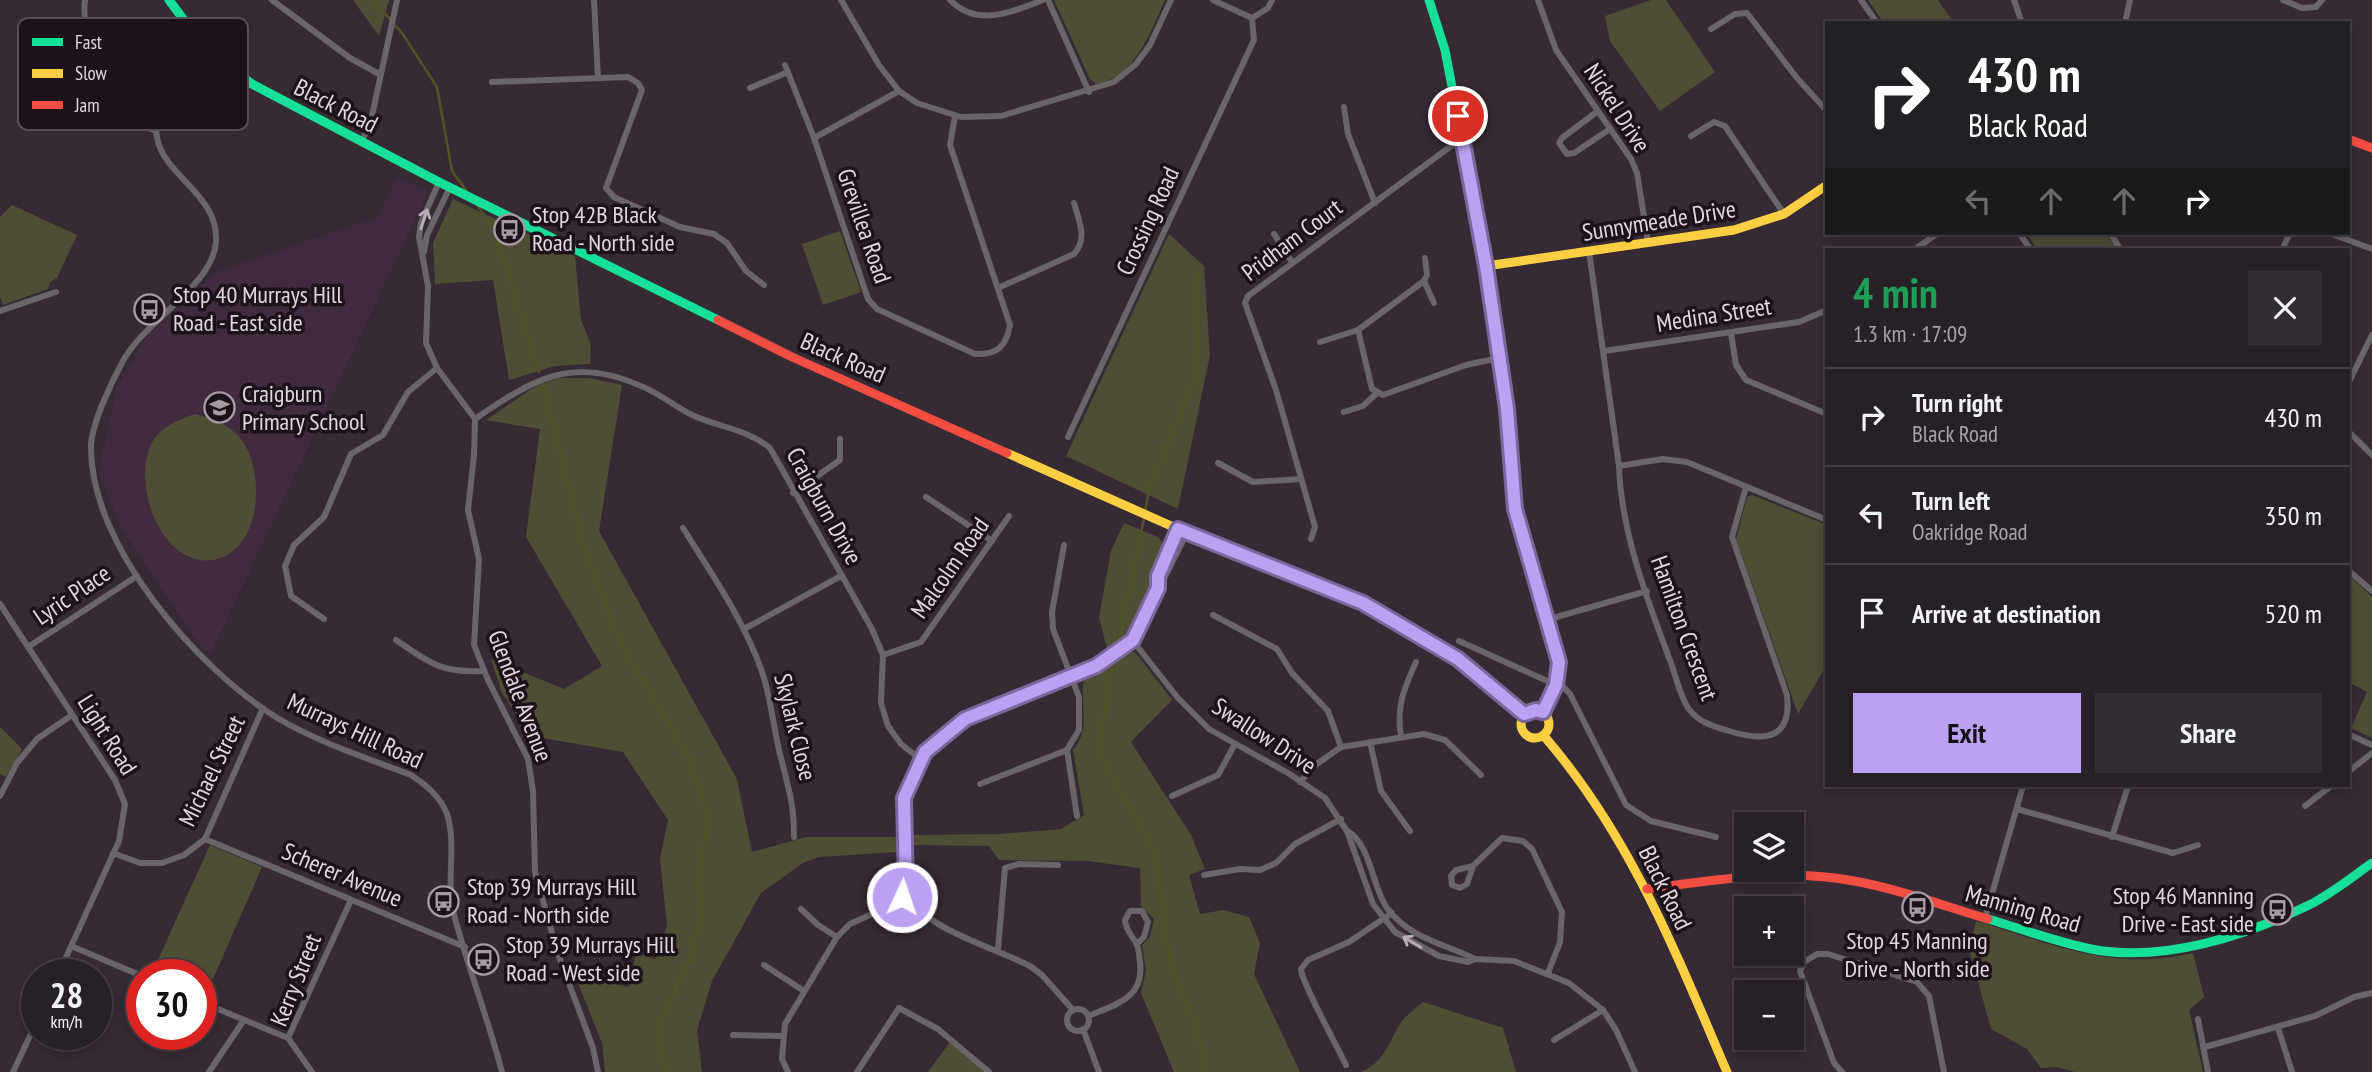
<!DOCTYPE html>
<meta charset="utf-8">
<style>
:root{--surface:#282027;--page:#342d33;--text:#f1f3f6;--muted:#a5a3a7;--line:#443e44;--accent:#bca0f2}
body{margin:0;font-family:"PT Sans Narrow",sans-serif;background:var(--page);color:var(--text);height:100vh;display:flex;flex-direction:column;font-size:26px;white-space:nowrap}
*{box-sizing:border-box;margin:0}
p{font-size:23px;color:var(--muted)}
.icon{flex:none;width:38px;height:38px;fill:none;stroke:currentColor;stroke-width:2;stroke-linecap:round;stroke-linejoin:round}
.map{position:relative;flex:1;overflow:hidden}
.drawer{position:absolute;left:1825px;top:248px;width:525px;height:539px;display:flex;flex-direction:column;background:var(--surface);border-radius:0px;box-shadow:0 4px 10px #0003,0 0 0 2px var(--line)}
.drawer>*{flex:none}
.top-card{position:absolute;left:1825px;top:21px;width:525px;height:214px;border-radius:0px;box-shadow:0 4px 10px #0003,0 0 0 2px var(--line);background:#202124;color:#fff;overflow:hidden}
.buttons{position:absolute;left:1734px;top:812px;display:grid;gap:14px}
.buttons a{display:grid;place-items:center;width:70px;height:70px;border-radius:0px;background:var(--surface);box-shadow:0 4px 10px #0003,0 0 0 2px var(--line);font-size:35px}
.speed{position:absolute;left:21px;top:959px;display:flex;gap:14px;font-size:35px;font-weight:700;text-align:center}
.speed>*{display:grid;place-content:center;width:91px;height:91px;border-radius:50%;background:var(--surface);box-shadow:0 4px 10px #0003,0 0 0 2px var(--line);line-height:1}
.speed small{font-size:18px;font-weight:400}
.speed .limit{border:10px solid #d22;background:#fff;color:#111}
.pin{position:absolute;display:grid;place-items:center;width:60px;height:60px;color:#fff;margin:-30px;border:4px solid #fff;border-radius:50%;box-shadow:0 2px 7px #0007}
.me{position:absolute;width:77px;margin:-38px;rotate:3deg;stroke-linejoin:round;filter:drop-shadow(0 0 5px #0008)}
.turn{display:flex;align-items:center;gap:24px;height:147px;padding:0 28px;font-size:32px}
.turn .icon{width:91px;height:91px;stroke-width:2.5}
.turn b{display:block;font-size:49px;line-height:60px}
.lanes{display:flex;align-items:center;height:66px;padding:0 28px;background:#0003;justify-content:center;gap:35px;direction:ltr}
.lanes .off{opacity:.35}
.round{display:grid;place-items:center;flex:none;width:74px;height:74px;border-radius:0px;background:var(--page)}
.overview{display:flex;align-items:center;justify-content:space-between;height:119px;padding:0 28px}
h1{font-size:42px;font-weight:800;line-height:52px;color:#1e9e55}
.action{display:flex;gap:14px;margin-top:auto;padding:14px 28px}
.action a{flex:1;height:80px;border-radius:0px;background:var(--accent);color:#111;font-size:28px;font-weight:800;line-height:80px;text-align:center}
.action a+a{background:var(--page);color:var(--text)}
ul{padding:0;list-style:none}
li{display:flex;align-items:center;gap:21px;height:98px;padding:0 28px;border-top:2px solid var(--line)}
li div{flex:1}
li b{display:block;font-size:26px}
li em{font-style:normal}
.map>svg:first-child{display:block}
</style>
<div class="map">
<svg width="2372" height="1072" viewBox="0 0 2372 1072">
<rect width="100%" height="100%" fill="#362a34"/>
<!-- built -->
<polygon fill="#432b3f" points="397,177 428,192 210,655 199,645 119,524 99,471 116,389 146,337 218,271 378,217"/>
<!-- green -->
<g fill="#4e4e35">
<polygon points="353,0 389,0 379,36"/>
<path d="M1054,0H1165C1151,31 1135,78 1096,84L1090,79Z"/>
<polygon points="1651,0 1666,0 1715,72 1660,111 1610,41 1605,16"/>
<polygon points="1868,0 1938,0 1954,23 1884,23"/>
<polygon points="453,199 575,256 581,320 591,345 590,364 555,366 509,380 493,280 435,284 433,243"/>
<polygon points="12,205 77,235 57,278 50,282 48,289 3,305 0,297 0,217"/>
<polygon points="840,231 861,292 823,305 802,244"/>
<polygon points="2026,233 2105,233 2117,250 2038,250"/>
<polygon points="1169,234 1204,266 1210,355 1178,509 1066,456"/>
<polygon points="559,378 589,378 622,385 599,531 737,779 752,852 806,837 898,837 898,852 819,857 803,863 761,893 712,981 697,1030 702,1072 605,1072 602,1043 574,973 628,987 636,954 656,959 667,926 660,858 668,820 623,752 531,736 502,693 491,659 564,689 602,666 526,537 540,429 486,420 536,386"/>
<path d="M195,414C212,419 229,424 241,439C266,471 262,552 213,560C157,568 126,470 158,434C169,423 181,419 195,414Z"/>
<polygon points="1752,495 1827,525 1827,664 1798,714 1736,539 1747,497"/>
<polygon points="1124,523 1158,537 1164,544 1152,586 1131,632 1108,653 1099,617 1111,551"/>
<polygon points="2349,575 2372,597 2372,738 2351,728 2367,692 2349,682"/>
<path d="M1126,650L1136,653L1172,700L1131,742L1191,835L1205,869L1189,875L1200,914L1224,910L1249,917L1260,943L1254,974L1300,1072H1174L1141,993L1146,971L1142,945L1150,937L1154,919L1141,906L1140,868L1087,861L999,860L989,846L909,845V835L1001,834L1061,829L1084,815L1073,750C1094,725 1076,700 1086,675L1112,662Z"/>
<polygon points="0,727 22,749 6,777 0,774"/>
<polygon points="210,845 262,867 206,995 201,993 201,975 152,973"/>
<path d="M1976,921C2053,944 2111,972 2193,953L2204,997L2189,1010L2203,1072H2075L2057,1067L2041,1068L2027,1049L1991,1029L1969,949Z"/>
<path d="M1423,1002L1503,1028L1516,1072H1361C1385,1062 1389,1041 1402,1021C1408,1014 1416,1008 1423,1002Z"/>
<polygon points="950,1042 986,1072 928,1072"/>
</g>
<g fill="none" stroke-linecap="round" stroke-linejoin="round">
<!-- stream -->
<g stroke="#525324" stroke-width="2.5">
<polyline points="373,0 402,33 437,87 452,171 468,193"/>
<polyline points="476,204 494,228 539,372"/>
<polyline points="543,384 583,544 618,639 690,759 708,819 697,883 703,909 690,959 662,1018 657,1038 666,1072"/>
<polyline points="1145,512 1149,489 1196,376 1199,273"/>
<polyline points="1117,649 1144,518"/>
<polyline points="1115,655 1100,738 1104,762 1155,852 1171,967 1194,1021 1207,1072"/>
</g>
<!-- street -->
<g stroke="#696569" stroke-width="6">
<path d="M85,0C80,34 111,99 135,121C141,126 149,128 156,131"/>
<polyline points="272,0 350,58 379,74"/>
<polyline points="594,0 598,78"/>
<polyline points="841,0 879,65 899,91 917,103 961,117 1001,116 1114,82 1136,64 1150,45 1171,0"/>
<path d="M950,0C977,28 1011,12 1043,0"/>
<polyline points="1048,0 1089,92"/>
<polyline points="1213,0 1252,18 1268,8 1272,0"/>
<polyline points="1538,0 1556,50 1631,159 1637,173 1648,242"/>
<polyline points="1861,0 1877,23"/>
<polyline points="2014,0 2022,23"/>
<polyline points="2283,0 2302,8 2316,7 2322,0"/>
<polyline points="2125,23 2130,0"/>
<polyline points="1711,29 1735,14 1747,13 1797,78 1827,111"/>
<path d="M205,45C186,62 171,80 161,104C135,171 220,183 216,242C213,286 144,321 123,361C112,381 92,423 91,445C89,545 198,670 279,719C320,743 367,758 411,775C426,785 440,796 447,814C457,845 446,880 453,911C467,965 488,1018 502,1072"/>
<path d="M785,65L814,138L868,299L877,309L975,354C997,355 1006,347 1010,325L950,145L955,116"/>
<polyline points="492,82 628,77 638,83 642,90 606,188 614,197 680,227 714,234 727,243 746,271 764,285"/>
<polyline points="750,88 788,72"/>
<polyline points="1344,107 1348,134 1375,203"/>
<polyline points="1598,111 1562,138 1559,143 1567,154 1574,153 1610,129"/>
<polyline points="1691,136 1714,122 1725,126 1784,214"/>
<polyline points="814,138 899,91"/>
<polyline points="362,140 370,125 397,0"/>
<polyline points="439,182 421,223 419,237 428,286 426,343 437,368 475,419 474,455 468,510 479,559 474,645 488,680 528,759 533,791 535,872 557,951 593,1048 598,1072"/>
<polyline points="2019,233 2031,250"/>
<polyline points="2110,233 2121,250"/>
<polyline points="2329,233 2372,249"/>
<polyline points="1274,234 1292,262"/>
<polyline points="1914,250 1938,233"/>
<polyline points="2282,250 2290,233"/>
<path d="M1589,251L1619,466C1621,532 1648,602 1671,663C1676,677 1680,696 1688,708C1699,723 1713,726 1729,731C1764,742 1792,740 1787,695L1732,537L1746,487"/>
<polyline points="424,252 427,235 450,187"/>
<polyline points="1425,258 1427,275 1424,281 1358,330 1372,389 1383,395 1466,365 1499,358"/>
<polyline points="1424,281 1434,303"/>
<path d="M998,288L1074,254C1088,238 1079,221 1074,203"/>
<polyline points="0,311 56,292"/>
<polyline points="1731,333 1736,365 1746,380 1827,414"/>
<polyline points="1320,342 1358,330"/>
<polyline points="1604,351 1799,322 1827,310"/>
<polyline points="2348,384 2372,335"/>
<polyline points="1344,412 1363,406 1376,394"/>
<path d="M475,419C532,380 571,355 641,386C659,393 674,406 692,415C718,427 747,429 770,448L872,629L883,655L881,703L888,726L901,744L920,759"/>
<polyline points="2348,431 2372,455"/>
<polyline points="1068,437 1254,40 1252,18"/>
<polyline points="1218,463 1253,482 1301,479"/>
<polyline points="1619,466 1663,459 1687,462 1827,520"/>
<polyline points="793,493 840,460 840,439"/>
<polyline points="926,497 992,541"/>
<path d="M683,528C711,573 743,619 761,669C772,699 773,729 781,758C789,790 794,804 794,837"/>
<polyline points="1311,539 1315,527 1276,390 1245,303 1248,296 1462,138"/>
<polyline points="2348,570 2372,591"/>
<polyline points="1159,588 1158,576 1178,529"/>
<polyline points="0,604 115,780 125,804 119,841 58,975"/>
<polyline points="1213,615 1277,649 1292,673 1328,711 1341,747"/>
<polyline points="324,619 291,596 285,566 294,545 324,517 351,454 383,435 408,392 437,368"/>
<polyline points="1546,620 1647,591"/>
<polyline points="744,629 841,576"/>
<path d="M396,640C431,664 441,673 484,671"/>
<polyline points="1133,641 1178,698 1209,729 1288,773 1325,798 1347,831 1373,904 1395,932 1439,956 1468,962 1475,959 1514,961 1569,983 1603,1010 1616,1030 1635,1072"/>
<polyline points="1459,641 1556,685"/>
<polyline points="28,647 137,576"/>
<polyline points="883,655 921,642 1009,516"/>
<polyline points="1557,680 1570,694 1626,805 1651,821 1716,837"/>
<polyline points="2348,734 2372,745"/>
<path d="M1401,736C1396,706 1404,689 1416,662"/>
<polyline points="1370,742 1381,791 1410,831"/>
<polyline points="1067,750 1077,816"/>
<polyline points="2348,772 2372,753"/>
<polyline points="1300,782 1314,766 1341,747 1424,734 1445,740 1481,775"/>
<polyline points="980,784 1067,750 1079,730 1079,697 1053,629 1052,612 1064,545"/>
<polyline points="0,796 17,763 37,739 72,715"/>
<polyline points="1172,796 1218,775 1235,744"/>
<polyline points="2305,806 2331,786"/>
<polyline points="2017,809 2173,853 2198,845"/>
<path d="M1347,831C1371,844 1372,887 1387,908C1410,939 1443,943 1475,959"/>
<polyline points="2112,837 2128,786"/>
<polyline points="205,839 465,947"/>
<polyline points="113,853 140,863 162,863 184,855 205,839 263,708"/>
<polyline points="1473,866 1456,870 1451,876 1452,885 1460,888 1467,884 1473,866 1502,838 1523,841 1532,849 1562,912 1560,942 1548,973"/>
<polyline points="1204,875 1240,869 1260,870 1276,863 1295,844 1341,819"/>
<circle cx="911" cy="896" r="9"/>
<polyline points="907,888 904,798 925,752 965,719 1095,666 1133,641 1187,533"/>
<path d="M915,904C932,930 999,950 1030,966L1042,975L1073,1010"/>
<polyline points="801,909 818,925 837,937"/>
<polyline points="1985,918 2023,786"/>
<polyline points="71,946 142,976"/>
<polyline points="998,949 1005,868 1019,864 1058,865"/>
<polyline points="1791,954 1804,962"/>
<polyline points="764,965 804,991"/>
<polyline points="201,1002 288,1038"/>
<circle cx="1078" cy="1020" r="11"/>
<path d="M1088,1016C1115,1005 1145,998 1140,962C1139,957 1139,949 1137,945C1133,936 1126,932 1125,920L1130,911H1142L1148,922L1144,937L1137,944"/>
<polyline points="2198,1019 2208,1072"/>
<polyline points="2278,1028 2292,1072"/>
<polyline points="1083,1029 1099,1072"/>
<polyline points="733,1035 782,1036"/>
<polyline points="1554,1040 1603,1010"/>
<polyline points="2205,1047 2315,1016 2354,997 2372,993"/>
<path d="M1346,1065C1338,1048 1301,981 1301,969L1308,960L1349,942L1392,913"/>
<polyline points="13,1072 37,1021"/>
<polyline points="209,1072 244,1020"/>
<polyline points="312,1072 288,1038 351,900"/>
<polyline points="788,1072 782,1059 785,1024 837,937 850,924 903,900"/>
<polyline points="857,1072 899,1008 938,1029 989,1072"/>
<polyline points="1842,1072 1834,1063 1800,971 1804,962 1817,954 1828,954 1917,982 1929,996 1944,1072"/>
</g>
<!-- fast -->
<g stroke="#16e098" stroke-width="9">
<polyline points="169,0 196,36 222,62 252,84 439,182 718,320"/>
<polyline points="1429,0 1445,50 1486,266 1508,416"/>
<polyline points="1349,597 1458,659 1524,714"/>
<path d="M1988,919C2022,929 2056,942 2091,949C2163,963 2245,936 2309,905C2331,894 2352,877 2372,863"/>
</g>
<!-- slow -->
<g stroke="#ffcf43" stroke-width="9">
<polyline points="1486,266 1734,230 1784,214 1827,185"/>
<polyline points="1508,416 1515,509 1559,662 1556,685 1543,712"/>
<polyline points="1007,453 1187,533 1349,597"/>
<circle cx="1535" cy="724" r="14"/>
<path d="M1544,736C1631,837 1675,951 1727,1072"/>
</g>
<!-- jam -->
<g stroke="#f24e42" stroke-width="9">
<polyline points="2348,139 2372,148"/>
<polyline points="718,320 792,357 1007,453"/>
<path d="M1647,889C1715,880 1786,868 1854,881C1899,889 1944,906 1988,919"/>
</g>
</g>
<!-- one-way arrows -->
<defs><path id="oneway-shaft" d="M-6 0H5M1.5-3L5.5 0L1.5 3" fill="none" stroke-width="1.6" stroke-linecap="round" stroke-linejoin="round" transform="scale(1.75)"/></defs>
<g stroke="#b8aeb7">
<use href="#oneway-shaft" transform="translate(424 219) rotate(-72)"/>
<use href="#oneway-shaft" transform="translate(1412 942) rotate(-149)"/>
</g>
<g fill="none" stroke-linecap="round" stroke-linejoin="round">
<defs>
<polyline id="route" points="902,897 906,888 904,798 925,752 965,719 1096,666 1133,640 1158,588 1158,576 1178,529 1363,603 1458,659 1524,714 1536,710 1543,712 1556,685 1559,662 1515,509 1507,409 1486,266 1458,116"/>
</defs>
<!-- route casing -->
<use href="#route" stroke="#7a689d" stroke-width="18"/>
<!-- route -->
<use href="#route" stroke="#bca0f2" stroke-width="12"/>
</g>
<!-- icons -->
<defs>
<symbol id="bus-ring" viewBox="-11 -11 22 22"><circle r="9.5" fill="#1b121a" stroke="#a69aa4" stroke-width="1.5"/><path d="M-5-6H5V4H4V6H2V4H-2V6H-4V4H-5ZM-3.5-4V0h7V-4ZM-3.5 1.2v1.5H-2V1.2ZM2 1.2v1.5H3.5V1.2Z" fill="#a69aa4"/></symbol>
<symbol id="school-ring" viewBox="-11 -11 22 22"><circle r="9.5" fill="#1b121a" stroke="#a69aa4" stroke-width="1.5"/><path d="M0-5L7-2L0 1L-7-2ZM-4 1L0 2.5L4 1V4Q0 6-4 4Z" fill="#a69aa4"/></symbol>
</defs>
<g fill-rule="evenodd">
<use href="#bus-ring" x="492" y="212" width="35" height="35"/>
<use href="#bus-ring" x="132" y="292" width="35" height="35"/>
<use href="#school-ring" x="202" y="390" width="35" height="35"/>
<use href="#bus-ring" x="426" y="884" width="35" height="35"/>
<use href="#bus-ring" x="1900" y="890" width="35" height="35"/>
<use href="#bus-ring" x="2260" y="892" width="35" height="35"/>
<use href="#bus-ring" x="466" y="942" width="35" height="35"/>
</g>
<g text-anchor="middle" stroke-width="7" stroke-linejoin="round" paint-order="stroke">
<!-- street labels -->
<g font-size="24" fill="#e3d6e1" stroke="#1b121a">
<text transform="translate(336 106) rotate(27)" y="8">Black Road</text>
<text transform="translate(1617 108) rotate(57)" y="8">Nickel Drive</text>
<text transform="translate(1148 221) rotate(-65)" y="8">Crossing Road</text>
<text transform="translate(1659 221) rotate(-9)" y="8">Sunnymeade Drive</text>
<text transform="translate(864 226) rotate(71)" y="8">Grevillea Road</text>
<text transform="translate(1292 240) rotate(-37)" y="8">Pridham Court</text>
<text transform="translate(1714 315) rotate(-9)" y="8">Medina Street</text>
<text transform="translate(843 358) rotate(24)" y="8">Black Road</text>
<text transform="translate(824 506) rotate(61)" y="8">Craigburn Drive</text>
<text transform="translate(950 568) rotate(-55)" y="8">Malcolm Road</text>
<text transform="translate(72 595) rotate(-34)" y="8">Lyric Place</text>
<text transform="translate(1684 628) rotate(70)" y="8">Hamilton Crescent</text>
<text transform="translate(520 696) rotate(69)" y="8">Glendale Avenue</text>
<text transform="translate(795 727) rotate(76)" y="8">Skylark Close</text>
<text transform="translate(355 731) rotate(25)" y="8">Murrays Hill Road</text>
<text transform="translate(107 735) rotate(58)" y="8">Light Road</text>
<text transform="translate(1264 736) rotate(33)" y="8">Swallow Drive</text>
<text transform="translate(212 771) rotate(-64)" y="8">Michael Street</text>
<text transform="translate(342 875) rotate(23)" y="8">Scherer Avenue</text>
<text transform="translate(1665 888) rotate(64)" y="8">Black Road</text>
<text transform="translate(2023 909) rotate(16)" y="8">Manning Road</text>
<text transform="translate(296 980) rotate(-68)" y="8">Kerry Street</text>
</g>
<!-- poi labels -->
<g font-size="24" fill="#e3d6e1" stroke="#1b121a" text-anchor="start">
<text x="532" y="223">Stop 42B Black<tspan x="532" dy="28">Road - North side</tspan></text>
<text x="173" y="303">Stop 40 Murrays Hill<tspan x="173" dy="28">Road - East side</tspan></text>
<text x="242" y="402">Craigburn<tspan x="242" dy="28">Primary School</tspan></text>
<text x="467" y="895">Stop 39 Murrays Hill<tspan x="467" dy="28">Road - North side</tspan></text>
<text x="2254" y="904" text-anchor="end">Stop 46 Manning<tspan x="2254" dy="28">Drive - East side</tspan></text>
<text x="1917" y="949" text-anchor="middle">Stop 45 Manning<tspan x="1917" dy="28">Drive - North side</tspan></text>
<text x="506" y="953">Stop 39 Murrays Hill<tspan x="506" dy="28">Road - West side</tspan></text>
</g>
</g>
<!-- legend -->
<rect x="18" y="18" width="230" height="112" rx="10" fill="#1b121a" stroke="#574d56" stroke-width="2"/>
<rect x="32" y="38" width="31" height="8" fill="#16e098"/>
<rect x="32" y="69" width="31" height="9" fill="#ffcf43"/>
<rect x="32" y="101" width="31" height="8" fill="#f24e42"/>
<g font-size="19" fill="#e3d6e1">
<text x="75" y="49">Fast</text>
<text x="75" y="80">Slow</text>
<text x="75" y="112">Jam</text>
</g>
</svg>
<div class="buttons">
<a><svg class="icon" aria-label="layers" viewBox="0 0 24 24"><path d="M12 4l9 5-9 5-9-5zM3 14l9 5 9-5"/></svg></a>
<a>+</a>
<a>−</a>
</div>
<div class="speed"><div>28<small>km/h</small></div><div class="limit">30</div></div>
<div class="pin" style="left:1458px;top:116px;background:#d93025"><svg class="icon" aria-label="arrive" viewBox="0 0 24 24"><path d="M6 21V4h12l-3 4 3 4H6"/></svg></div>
<svg class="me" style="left:902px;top:897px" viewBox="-20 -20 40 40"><circle r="17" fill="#bca0f2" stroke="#fff" stroke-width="3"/><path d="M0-11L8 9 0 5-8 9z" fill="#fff"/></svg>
<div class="top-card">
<div class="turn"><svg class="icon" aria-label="right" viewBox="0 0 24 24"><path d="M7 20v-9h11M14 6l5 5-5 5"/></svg><div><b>430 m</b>Black Road</div></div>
<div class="lanes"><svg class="icon off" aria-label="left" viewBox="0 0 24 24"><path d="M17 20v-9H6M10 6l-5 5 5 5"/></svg><svg class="icon off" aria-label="ahead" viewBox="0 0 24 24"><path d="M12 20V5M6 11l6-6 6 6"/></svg><svg class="icon off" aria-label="ahead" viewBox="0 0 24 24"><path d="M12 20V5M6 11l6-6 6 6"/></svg><svg class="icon" aria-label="right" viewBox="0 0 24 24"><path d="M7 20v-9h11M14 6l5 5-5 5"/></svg></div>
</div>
<section class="drawer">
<div class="overview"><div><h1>4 min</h1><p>1.3 km · 17:09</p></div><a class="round"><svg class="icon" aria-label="close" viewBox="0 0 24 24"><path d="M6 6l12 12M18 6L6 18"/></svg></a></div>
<ul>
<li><svg class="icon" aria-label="right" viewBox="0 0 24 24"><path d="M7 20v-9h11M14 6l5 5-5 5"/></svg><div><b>Turn right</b><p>Black Road</p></div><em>430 m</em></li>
<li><svg class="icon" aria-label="left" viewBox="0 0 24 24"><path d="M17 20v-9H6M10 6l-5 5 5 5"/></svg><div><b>Turn left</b><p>Oakridge Road</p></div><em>350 m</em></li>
<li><svg class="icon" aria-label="arrive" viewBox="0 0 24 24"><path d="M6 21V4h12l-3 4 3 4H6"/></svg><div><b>Arrive at destination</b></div><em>520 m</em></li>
</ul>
<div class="action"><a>Exit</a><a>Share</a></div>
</section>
</div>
